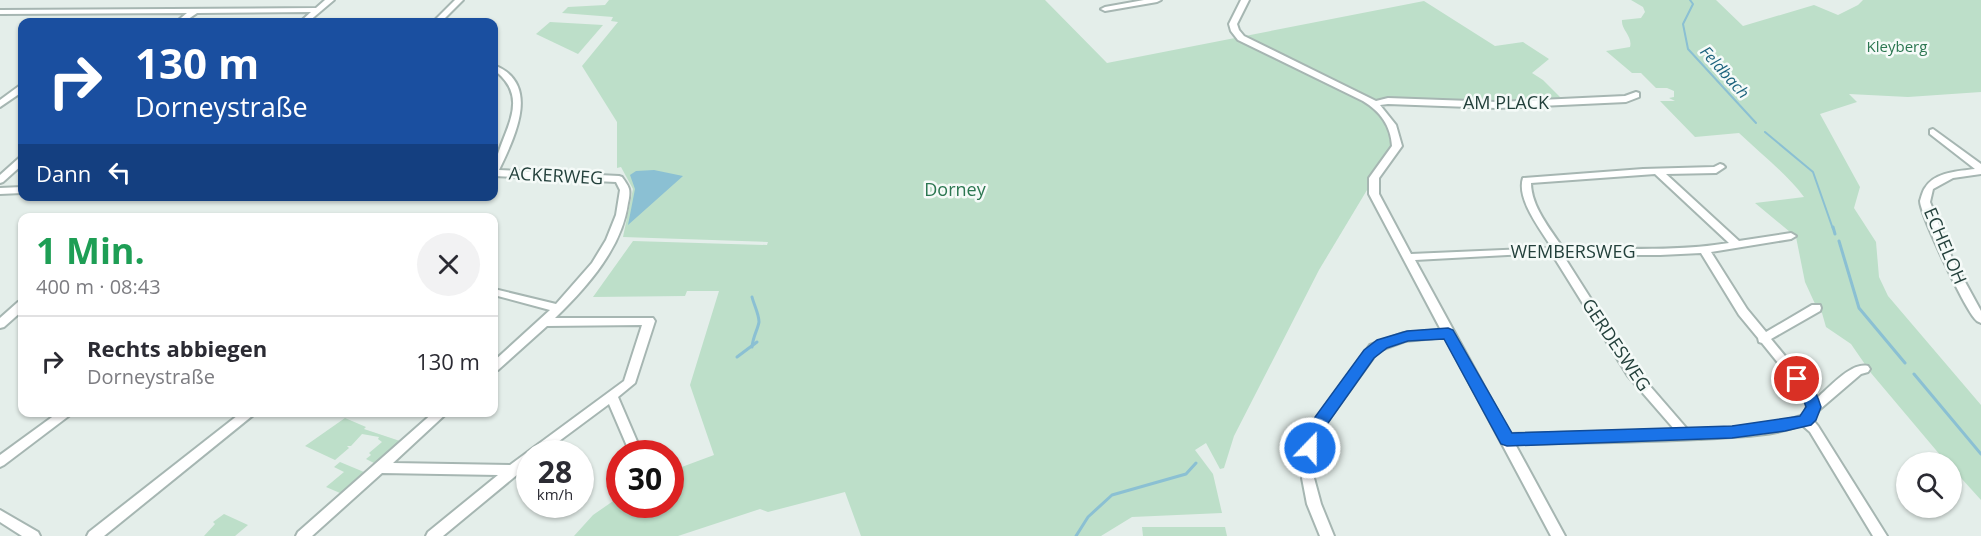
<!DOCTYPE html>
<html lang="de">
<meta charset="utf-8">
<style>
:root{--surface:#fff;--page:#f2f2f3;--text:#2b2b33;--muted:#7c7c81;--line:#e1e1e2}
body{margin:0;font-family:"Open Sans",sans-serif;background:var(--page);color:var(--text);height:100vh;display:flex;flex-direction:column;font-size:22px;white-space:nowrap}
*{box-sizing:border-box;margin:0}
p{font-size:20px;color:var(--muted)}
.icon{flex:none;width:33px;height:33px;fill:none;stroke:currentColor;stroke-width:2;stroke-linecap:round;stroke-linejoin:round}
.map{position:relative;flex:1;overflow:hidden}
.sheet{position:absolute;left:18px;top:213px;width:480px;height:204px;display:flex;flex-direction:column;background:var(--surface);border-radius:12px;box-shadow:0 2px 4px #0004}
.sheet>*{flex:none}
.top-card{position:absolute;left:18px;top:18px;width:480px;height:183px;border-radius:12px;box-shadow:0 2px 4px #0004;background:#1a4fa0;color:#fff;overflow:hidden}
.controls{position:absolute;left:1896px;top:452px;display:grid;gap:12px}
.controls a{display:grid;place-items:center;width:66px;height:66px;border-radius:50%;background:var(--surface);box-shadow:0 2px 4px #0004;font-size:30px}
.speed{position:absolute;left:516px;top:440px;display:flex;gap:12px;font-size:30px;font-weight:700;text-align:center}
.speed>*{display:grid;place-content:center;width:78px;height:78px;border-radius:50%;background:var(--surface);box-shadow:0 2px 4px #0004;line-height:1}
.speed small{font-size:15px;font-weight:400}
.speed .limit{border:9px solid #d22;background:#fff;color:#111}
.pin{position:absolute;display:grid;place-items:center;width:51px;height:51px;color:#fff;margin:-26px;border:3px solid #fff;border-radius:50%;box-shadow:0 2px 6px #0007}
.me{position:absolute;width:66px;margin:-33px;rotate:22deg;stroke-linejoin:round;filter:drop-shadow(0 0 4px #0008)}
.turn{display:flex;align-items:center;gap:21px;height:126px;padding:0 18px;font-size:27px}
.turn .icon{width:78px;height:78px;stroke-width:2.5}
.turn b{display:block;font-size:42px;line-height:51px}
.then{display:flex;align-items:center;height:57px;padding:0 18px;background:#0003;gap:12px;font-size:22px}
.round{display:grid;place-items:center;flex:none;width:63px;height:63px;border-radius:32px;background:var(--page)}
.head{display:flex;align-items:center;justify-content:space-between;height:102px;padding:0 18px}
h1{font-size:36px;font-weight:700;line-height:45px;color:#1e9e55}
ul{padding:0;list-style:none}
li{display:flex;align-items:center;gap:18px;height:90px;padding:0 18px;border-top:2px solid var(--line)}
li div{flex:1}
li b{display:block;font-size:22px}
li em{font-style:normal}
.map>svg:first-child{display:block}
</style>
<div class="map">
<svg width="1981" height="536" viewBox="0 0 1981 536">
<rect width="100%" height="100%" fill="#e4eeea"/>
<!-- green -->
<g fill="#bddfc9">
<polygon points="609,0 1045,0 1107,63 1424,1 1495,46 1523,42 1549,59 1532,73 1543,80 1563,100 1495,103 1408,98 1374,100 1389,134 1391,147 1371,176 1367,190 1319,270 1234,436 1224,468 1220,469 1206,443 1195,450 1213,474 1222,513 1132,517 1101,536 861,536 845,492 768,512 760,509 678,536 574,536 593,515 619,497 620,504 670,504 671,471 714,455 690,385 719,291 687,291 685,296 593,297 633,241 767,245 768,242 623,237 633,189 621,167 617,168 617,122 582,66 618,22 611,21 613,17 562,13 568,7 605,5"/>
<path d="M1631,0H1716L1743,26L1814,5L1838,15L1858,5L1863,0H1981V92L1908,97L1849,94L1857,102L1820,114L1860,187L1854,208L1876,242L1879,277L1888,296L1981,405V500L1952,468V462H1946L1871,373L1851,344L1826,327L1822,313L1816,306L1805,282L1796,237L1755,203L1804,197C1787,174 1761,154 1739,133L1695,137L1660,101H1675L1669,98L1674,97V91L1667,88H1656L1641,73H1632L1606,51L1630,47C1633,36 1621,30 1622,20L1641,18L1645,12L1643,7Z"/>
<polygon points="550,22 603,25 578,54 536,34"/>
<polygon points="345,418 366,427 364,429 400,441 374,463 366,459 371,455 369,453 382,442 378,439 379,437 362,434 351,446 347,446 349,448 335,460 305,446"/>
<polygon points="340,462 364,472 340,493 326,487 344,472 334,467"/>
<polygon points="224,514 248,525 235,536 204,536 215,524 213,522"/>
<polygon points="1225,527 1227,536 1143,536 1142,527"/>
</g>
<!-- water -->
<polygon fill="#8bc0d3" points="654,170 683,176 628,225 635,189 630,175 636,171"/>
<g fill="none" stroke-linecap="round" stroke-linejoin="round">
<!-- stream-far1 -->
<g stroke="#8bc0d3" stroke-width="2">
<polyline points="1690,0 1693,4 1683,24 1688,49 1756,123"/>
<polyline points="1765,132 1813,172 1833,229"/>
</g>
<!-- stream -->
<g stroke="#8bc0d3" stroke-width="3">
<polyline points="1833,227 1835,234"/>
<polyline points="1839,241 1859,308 1905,363"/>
<path d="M752,297C754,305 759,314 759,322C758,329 753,336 752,347"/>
<polyline points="737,357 757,342"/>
<polyline points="1914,374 1981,454"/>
<polyline points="1076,536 1088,517 1112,495 1186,474 1196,463"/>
</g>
<defs>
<g id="minor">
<polygon points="325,0 334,0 308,22 300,22 311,12 197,13 184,22 176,22 187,13 0,14 0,10 316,8"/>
<polygon points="455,0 463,0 441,22 433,22"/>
<polygon points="1144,0 1161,0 1157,2 1105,11 1101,9 1105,7"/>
<path d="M1241,0H1249L1237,24L1239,30L1244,36L1376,101L1388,98L1497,102L1625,96L1636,92L1639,93V97L1626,102L1497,108L1388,104L1380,105L1396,125L1402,146L1379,178V194L1411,254L1552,248C1541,230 1516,199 1523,178L1643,169L1714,167L1720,164L1723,165L1725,167L1716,173L1666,174L1739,241L1791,233L1796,236L1791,239L1711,252L1747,309L1766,332L1812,305H1820L1821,308L1820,311L1771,339L1813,390L1817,398C1830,387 1851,362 1868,366L1870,369L1868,372L1861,374L1819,410L1813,420L1818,426L1887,536H1873L1810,432L1802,425C1770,437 1732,437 1698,439C1637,442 1576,443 1515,444L1565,536H1551L1445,337L1405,341L1378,351L1326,423L1316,448L1314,478L1321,504L1334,536H1320L1307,504L1302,478L1304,448L1317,418L1370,345L1404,333L1441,330L1369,194V178L1392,146C1391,126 1380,111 1363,101L1238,40L1231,31L1229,24ZM1655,174L1729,243C1674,252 1618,248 1563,248C1550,229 1531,206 1531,183ZM1701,253L1739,315L1758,338L1759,342L1762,343L1804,395L1807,406L1804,415C1768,428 1727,428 1688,430L1636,370L1563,255H1660ZM1528,254H1552L1628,376L1675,430L1510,434L1415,260Z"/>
<path d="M494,65C542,84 514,138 499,170L619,176L622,177C624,180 628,185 629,189C630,193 629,199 628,203C622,248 587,287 555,318H653L655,321L635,383L618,397L642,453H630L609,404L543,453H530V464L443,536H426L428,532L498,475L382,473L312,536H296L298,532L434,412H448L393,463L510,465L624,381L642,325L547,326L498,370L494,371V361L550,310L494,295V289L556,304L592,263L606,240L616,215L620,190L616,182L494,176C494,138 537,102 494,70Z"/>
<polygon points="19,86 22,86 22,92 0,107 0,100"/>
<path d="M1933,129L1981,164V174L1953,178L1933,189L1930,202L1952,258L1981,311V323C1980,322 1978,322 1977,321C1966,313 1920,213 1920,201C1921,198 1923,190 1925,188C1934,172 1959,171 1975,169L1930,134V130Z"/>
<polygon points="22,157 22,165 3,182 0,183 0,175 19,158"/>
<polygon points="22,187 22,193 0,194 0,188"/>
<polygon points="22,301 22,311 4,327 0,328 0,318 18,302"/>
<polygon points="59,412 74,412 4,465 0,467 0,455"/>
<polygon points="242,412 257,412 104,536 87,536 89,532"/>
<polygon points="0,510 38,532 40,536 22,536 0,522"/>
</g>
</defs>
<!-- minor casing -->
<use href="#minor" stroke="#a6b6b2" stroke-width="4"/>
<!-- minor -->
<use href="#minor" fill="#fff" fill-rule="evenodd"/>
</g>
<!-- route -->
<path fill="#1a73e8" stroke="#114b97" stroke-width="1.5" d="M1448,328L1453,330L1512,433L1732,426L1800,416L1806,407L1802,395L1789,379L1791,375C1808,370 1817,394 1821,407L1816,420L1811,425L1785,431L1732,438L1507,446L1501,444L1444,339L1408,341L1387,348L1374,358L1328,423L1316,452L1310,454L1304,452L1302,448L1315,417L1364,350L1377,340L1407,331Z"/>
<g text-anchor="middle" stroke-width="5" stroke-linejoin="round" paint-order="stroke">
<!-- far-park labels -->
<g font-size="15" fill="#2c7751" stroke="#f5faf8">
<text x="1897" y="52">Kleyberg</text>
</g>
<!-- far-water labels -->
<g font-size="16" font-style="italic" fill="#1b627d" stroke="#f5faf8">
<text transform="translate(1725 72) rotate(48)" y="6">Feldbach</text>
</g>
<!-- street labels -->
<g font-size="18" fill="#23403b" stroke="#f5faf8">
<text x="1506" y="109">AM PLACK</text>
<text transform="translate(556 176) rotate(3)" y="6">ACKERWEG</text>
<text transform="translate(1945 246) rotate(67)" y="6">ECHELOH</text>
<text x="1573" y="258">WEMBERSWEG</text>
<text transform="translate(1616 345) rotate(56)" y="6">GERDESWEG</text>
</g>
<!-- park labels -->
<g font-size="18" fill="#2c7751" stroke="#f5faf8">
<text x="955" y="196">Dorney</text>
</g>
</g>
</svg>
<div class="controls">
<a><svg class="icon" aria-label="search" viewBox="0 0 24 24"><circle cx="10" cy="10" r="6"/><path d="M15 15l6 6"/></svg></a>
</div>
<div class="speed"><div>28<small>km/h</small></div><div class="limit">30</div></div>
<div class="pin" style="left:1797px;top:379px;background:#d93025"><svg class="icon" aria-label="arrive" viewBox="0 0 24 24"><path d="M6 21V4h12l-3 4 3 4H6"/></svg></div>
<svg class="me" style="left:1310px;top:448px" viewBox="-20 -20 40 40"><circle r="17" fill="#1a73e8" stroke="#fff" stroke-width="3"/><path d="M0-11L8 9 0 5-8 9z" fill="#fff"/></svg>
<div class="top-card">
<div class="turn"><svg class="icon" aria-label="right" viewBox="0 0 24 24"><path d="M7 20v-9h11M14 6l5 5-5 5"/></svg><div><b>130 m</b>Dorneystraße</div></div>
<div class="then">Dann<svg class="icon" aria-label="left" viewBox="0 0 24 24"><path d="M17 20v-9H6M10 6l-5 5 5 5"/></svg></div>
</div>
<section class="sheet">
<div class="head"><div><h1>1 Min.</h1><p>400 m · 08:43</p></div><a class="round"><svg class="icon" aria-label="close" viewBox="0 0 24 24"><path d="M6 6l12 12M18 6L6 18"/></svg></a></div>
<ul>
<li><svg class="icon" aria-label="right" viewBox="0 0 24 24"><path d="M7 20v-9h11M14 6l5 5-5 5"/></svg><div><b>Rechts abbiegen</b><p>Dorneystraße</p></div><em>130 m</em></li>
</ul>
</section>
</div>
